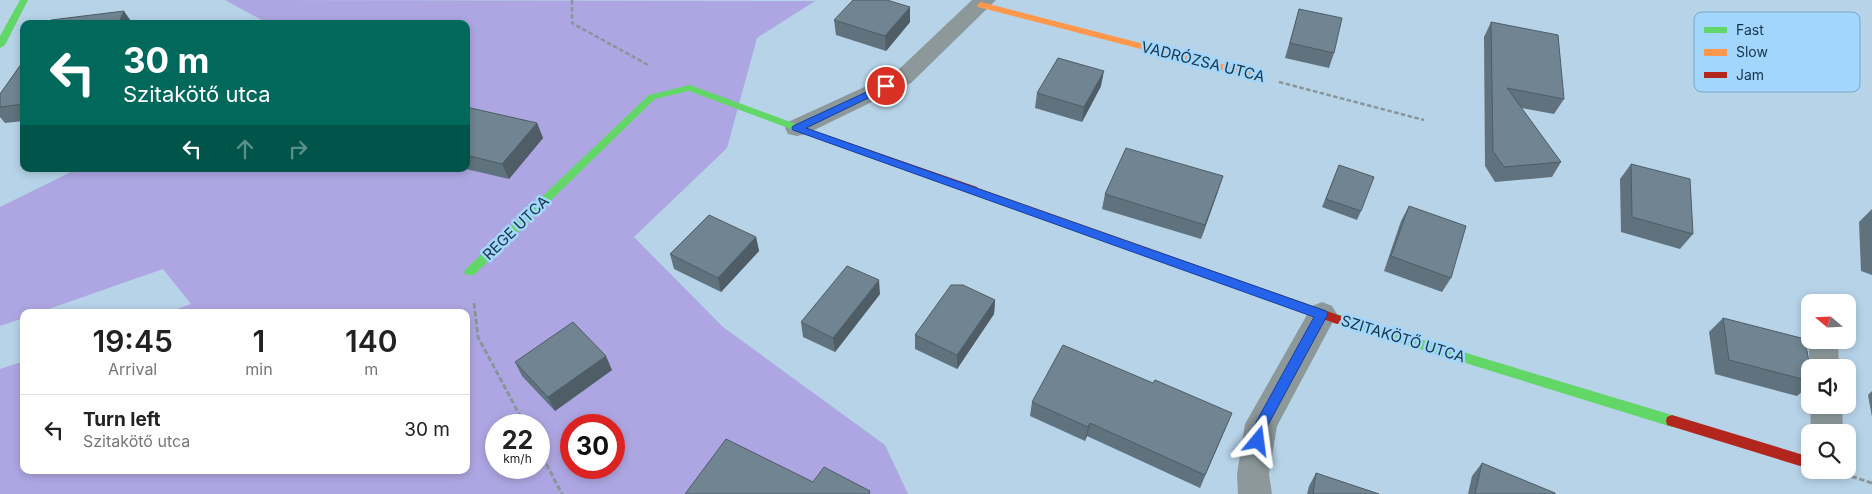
<!DOCTYPE html>
<meta charset="utf-8">
<style>
:root{--surface:#fff;--page:#f6f6f6;--text:#222;--muted:#767676;--line:#e0e0e0}
body{margin:0;font-family:Inter,sans-serif;background:var(--page);color:var(--text);height:100vh;display:flex;flex-direction:column;font-size:19px;white-space:nowrap}
*{box-sizing:border-box;margin:0}
p{font-size:16px;color:var(--muted)}
.icon{flex:none;width:28px;height:28px;fill:none;stroke:currentColor;stroke-width:2;stroke-linecap:round;stroke-linejoin:round}
.map{position:relative;flex:1;overflow:hidden}
.sheet{position:absolute;left:20px;top:309px;width:450px;height:165px;display:flex;flex-direction:column;background:var(--surface);border-radius:10px;box-shadow:0 2px 8px #0003}
.sheet>*{flex:none}
.banner{position:absolute;left:20px;top:20px;width:450px;height:152px;border-radius:10px;box-shadow:0 2px 8px #0003;background:#00695c;color:#fff;overflow:hidden}
.needle{width:32px;rotate:289deg}
.tools{position:absolute;left:1801px;top:294px;display:grid;gap:10px}
.tools a{display:grid;place-items:center;width:55px;height:55px;border-radius:10px;background:var(--surface);box-shadow:0 2px 8px #0003;font-size:25px}
.speed{position:absolute;left:485px;top:414px;display:flex;gap:10px;font-size:25px;font-weight:700;text-align:center}
.speed>*{display:grid;place-content:center;width:65px;height:65px;border-radius:50%;background:var(--surface);box-shadow:0 2px 8px #0003;line-height:1}
.speed small{font-size:12px;font-weight:400}
.speed .limit{border:8px solid #d22;background:#fff;color:#111}
.pin{position:absolute;display:grid;place-items:center;width:42px;height:42px;color:#fff;margin:-21px;border:2px solid #fff;border-radius:50%;box-shadow:0 1px 5px #0007}
.me{position:absolute;width:55px;margin:-28px;rotate:16deg;stroke-linejoin:round;filter:drop-shadow(0 0 4px #0008)}
.turn{display:flex;align-items:center;gap:18px;height:105px;padding:0 20px;font-size:22px}
.turn .icon{width:65px;height:65px;stroke-width:2.5}
.turn b{display:block;font-size:35px;line-height:42px}
.lanes{display:flex;align-items:center;height:48px;padding:0 20px;background:#0003;justify-content:center;gap:25px;direction:ltr}
.lanes .off{opacity:.35}
.eta{display:flex;justify-content:space-evenly;align-items:center;height:85px;text-align:center}
.eta b{font-size:30px;font-weight:600;line-height:35px}
ul{padding:0;list-style:none}
li{display:flex;align-items:center;gap:15px;height:70px;padding:0 20px;border-top:1px solid var(--line)}
li div{flex:1}
li b{display:block;font-size:19px}
li em{font-style:normal}
.map>svg:first-child{display:block}
</style>
<div class="map">
<svg width="1872" height="494" viewBox="0 0 1872 494">
<rect width="100%" height="100%" fill="#b7d3e8"/>
<!-- forest -->
<path fill="#aea6e2" fill-rule="evenodd" d="M225,0L815,1L757,38L727,148L634,237L723,327L885,445L908,494H0V369L24,361V470H466V312H168L191,304L163,269L40,312H24V318L0,326V207L77,169H466V24H269ZM496,425H539V468H496ZM571,425H614V468H571Z"/>
<g fill="none" stroke-linecap="round" stroke-linejoin="round">
<!-- path-far1 -->
<g stroke="#88969a" stroke-width="2.5" stroke-dasharray="4.5 2.5" stroke-linecap="butt">
<polyline points="572,0 572,23 650,66"/>
<polyline points="1279,82 1424,120"/>
</g>
<!-- path -->
<g stroke="#88969a" stroke-width="3" stroke-dasharray="5.5 2.5" stroke-linecap="butt">
<polyline points="474,303 478,337 525,425"/>
<polyline points="539,450 562,494"/>
<polyline points="1844,474 1872,483"/>
</g>
<!-- street -->
<g fill="#8c989a" fill-rule="evenodd">
<polygon points="972,0 996,0 911,83 806,134 797,136 788,134 785,128 788,122 895,73"/>
<polygon points="1322,302 1332,306 1337,314 1277,426 1269,474 1272,494 1238,494 1237,474 1245,424 1312,306"/>
<polygon points="1810,336 1810,340 1838,340 1839,368 1810,368 1810,370 1808,340"/>
<polygon points="1810,405 1842,405 1843,432 1811,432"/>
</g>
<!-- fast -->
<g fill="#63d668" fill-rule="evenodd">
<polygon points="20,0 28,0 5,45 0,48 0,36"/>
<polygon points="690,85 807,128 808,130 807,132 799,132 689,91 655,99 474,275 466,275 464,272 466,269 649,95"/>
<polygon points="1337,314 1672,415 1677,417 1678,421 1677,425 1672,427 1333,322 1331,319 1333,316"/>
</g>
<!-- slow -->
<g fill="#ff974d" fill-rule="evenodd">
<polygon points="981,2 1249,71 1254,74 1249,77 978,7 977,5"/>
<polygon points="973,186 1160,252 1162,255 1160,258 1152,258 969,193 968,190 969,187"/>
</g>
<!-- jam -->
<g fill="#b3261e" fill-rule="evenodd">
<polygon points="803,127 977,187 978,190 977,193 969,193 799,132 798,130 799,128"/>
<polygon points="1156,251 1341,316 1343,319 1341,322 1337,324 1152,258 1150,255 1152,252"/>
<polygon points="1672,415 1810,457 1810,469 1667,425 1666,421 1667,417"/>
</g>
</g>
<!-- wall -->
<g fill="#60727d">
<polygon points="910,7 910,22 886,51 836,35 834,20"/>
<polygon points="1299,9 1334,53 1329,68 1285,58"/>
<polygon points="1491,22 1564,99 1554,114 1521,108 1561,162 1552,177 1495,182 1485,166 1484,37"/>
<polygon points="24,60 24,121 5,123 0,117 0,94"/>
<polygon points="1101,86 1082,122 1035,108 1037,93"/>
<polygon points="466,107 537,123 543,138 509,179 466,169"/>
<polygon points="1631,164 1693,234 1680,249 1621,232 1620,179"/>
<polygon points="1339,165 1361,211 1357,220 1322,207"/>
<polygon points="1223,176 1218,191 1201,239 1102,209 1105,194"/>
<polygon points="1409,206 1451,278 1442,292 1384,271 1401,221"/>
<polygon points="1872,209 1872,275 1861,271 1859,222"/>
<polygon points="756,237 759,251 721,292 674,269 670,254"/>
<polygon points="880,294 835,352 803,337 801,322"/>
<polygon points="995,300 994,314 957,369 915,349 915,335"/>
<polygon points="1723,318 1810,368 1810,385 1797,396 1715,374 1709,332"/>
<polygon points="515,362 612,370 555,411 522,376"/>
<polygon points="1153,383 1232,413 1200,488 1087,436 1085,441 1030,416 1032,402"/>
<polygon points="1872,391 1872,417 1868,395"/>
<polygon points="1482,463 1555,494 1468,494 1472,476"/>
<polygon points="1316,473 1379,494 1307,494 1309,486"/>
</g>
<!-- shaded-wall -->
<g fill="#4e5d66">
<polygon points="910,7 910,22 886,51 885,36"/>
<polygon points="124,11 133,24 118,24"/>
<polygon points="1104,71 1101,86 1082,122 1084,107"/>
<polygon points="537,123 543,138 509,179 502,164"/>
<polygon points="1223,176 1218,191 1201,239 1205,225"/>
<polygon points="756,237 759,251 721,292 718,278"/>
<polygon points="879,280 880,294 835,352 833,338"/>
<polygon points="995,300 994,314 957,369 957,355"/>
<polygon points="606,356 612,370 555,411 548,397"/>
<polygon points="1090,423 1087,436 1085,441 1088,427"/>
</g>
<!-- building -->
<g fill="#708591" stroke="#4e5d66">
<polygon points="853,0 887,0 910,7 885,36 834,20"/>
<polygon points="1299,9 1342,18 1334,53 1290,43"/>
<polygon points="124,11 118,24 48,24 51,20"/>
<polygon points="1491,22 1558,35 1564,99 1507,88 1561,162 1504,167 1493,151"/>
<polygon points="1058,58 1104,71 1084,107 1037,93"/>
<polygon points="24,60 24,104 0,107 0,94"/>
<polygon points="466,107 537,123 502,164 466,155"/>
<polygon points="1126,148 1223,176 1205,225 1105,194"/>
<polygon points="1631,164 1690,179 1693,234 1632,217"/>
<polygon points="1339,165 1374,177 1361,211 1326,199"/>
<polygon points="1409,206 1466,226 1451,278 1391,256"/>
<polygon points="709,215 756,237 718,278 670,254"/>
<polygon points="847,266 879,280 833,338 801,322"/>
<polygon points="951,285 963,285 995,300 957,355 915,335"/>
<polygon points="1723,318 1805,339 1810,368 1810,381 1729,360"/>
<polygon points="573,322 606,356 548,397 515,362"/>
<polygon points="1063,345 1153,383 1155,380 1232,413 1205,475 1090,423 1088,427 1032,402"/>
<polygon points="726,439 813,482 824,467 870,491 869,494 685,494"/>
<polygon points="1482,463 1555,493 1555,494 1475,494"/>
<polygon points="1316,473 1379,494 1313,494"/>
</g>
<!-- route -->
<polygon fill="#2563eb" stroke="#184099" points="886,83 889,84 889,88 806,128 1326,311 1328,314 1268,425 1263,445 1258,447 1254,445 1252,441 1255,424 1314,317 793,130 792,128 793,126"/>
<g text-anchor="middle" stroke-width="5" stroke-linejoin="round" paint-order="stroke">
<!-- street labels -->
<g font-size="15" fill="#173346" stroke="#a2d6fd">
<text transform="translate(1203 62) rotate(14)" y="5">VADRÓZSA UTCA</text>
<text transform="translate(516 228) rotate(-44)" y="5">REGE UTCA</text>
<text transform="translate(1403 339) rotate(17)" y="5">SZITAKÖTŐ UTCA</text>
</g>
</g>
<!-- legend -->
<rect x="1694" y="12" width="166" height="80" rx="8" fill="#a2d6fd" stroke="#78a5c6" stroke-width="1"/>
<rect x="1704" y="27" width="23" height="6" fill="#63d668"/>
<rect x="1704" y="49" width="23" height="7" fill="#ff974d"/>
<rect x="1704" y="72" width="23" height="6" fill="#b3261e"/>
<g font-size="14" fill="#173346">
<text x="1736" y="35">Fast</text>
<text x="1736" y="57">Slow</text>
<text x="1736" y="80">Jam</text>
</g>
</svg>
<div class="tools">
<a><svg class="needle" viewBox="-14 -14 28 28"><path d="M0-13l5 13h-10z" fill="#e53935"/><path d="M0 13l5-13h-10z" fill="#767676"/></svg></a>
<a><svg class="icon" aria-label="sound" viewBox="0 0 24 24"><path d="M4 9h4l5-4v14l-5-4H4zM17 9q2 3 0 6"/></svg></a>
<a><svg class="icon" aria-label="search" viewBox="0 0 24 24"><circle cx="10" cy="10" r="6"/><path d="M15 15l6 6"/></svg></a>
</div>
<div class="speed"><div>22<small>km/h</small></div><div class="limit">30</div></div>
<div class="pin" style="left:886px;top:86px;background:#d93025"><svg class="icon" aria-label="arrive" viewBox="0 0 24 24"><path d="M6 21V4h12l-3 4 3 4H6"/></svg></div>
<svg class="me" style="left:1258px;top:441px" viewBox="-20 -20 40 40"><path d="M0-17L14 15 0 8-14 15z" fill="#2563eb" stroke="#fff" stroke-width="4"/></svg>
<div class="banner">
<div class="turn"><svg class="icon" aria-label="left" viewBox="0 0 24 24"><path d="M17 20v-9H6M10 6l-5 5 5 5"/></svg><div><b>30 m</b>Szitakötő utca</div></div>
<div class="lanes"><svg class="icon" aria-label="left" viewBox="0 0 24 24"><path d="M17 20v-9H6M10 6l-5 5 5 5"/></svg><svg class="icon off" aria-label="ahead" viewBox="0 0 24 24"><path d="M12 20V5M6 11l6-6 6 6"/></svg><svg class="icon off" aria-label="right" viewBox="0 0 24 24"><path d="M7 20v-9h11M14 6l5 5-5 5"/></svg></div>
</div>
<section class="sheet">
<div class="eta">
<div><b>19:45</b><p>Arrival</p></div>
<div><b>1</b><p>min</p></div>
<div><b>140</b><p>m</p></div>
</div>
<ul>
<li><svg class="icon" aria-label="left" viewBox="0 0 24 24"><path d="M17 20v-9H6M10 6l-5 5 5 5"/></svg><div><b>Turn left</b><p>Szitakötő utca</p></div><em>30 m</em></li>
</ul>
</section>
</div>
